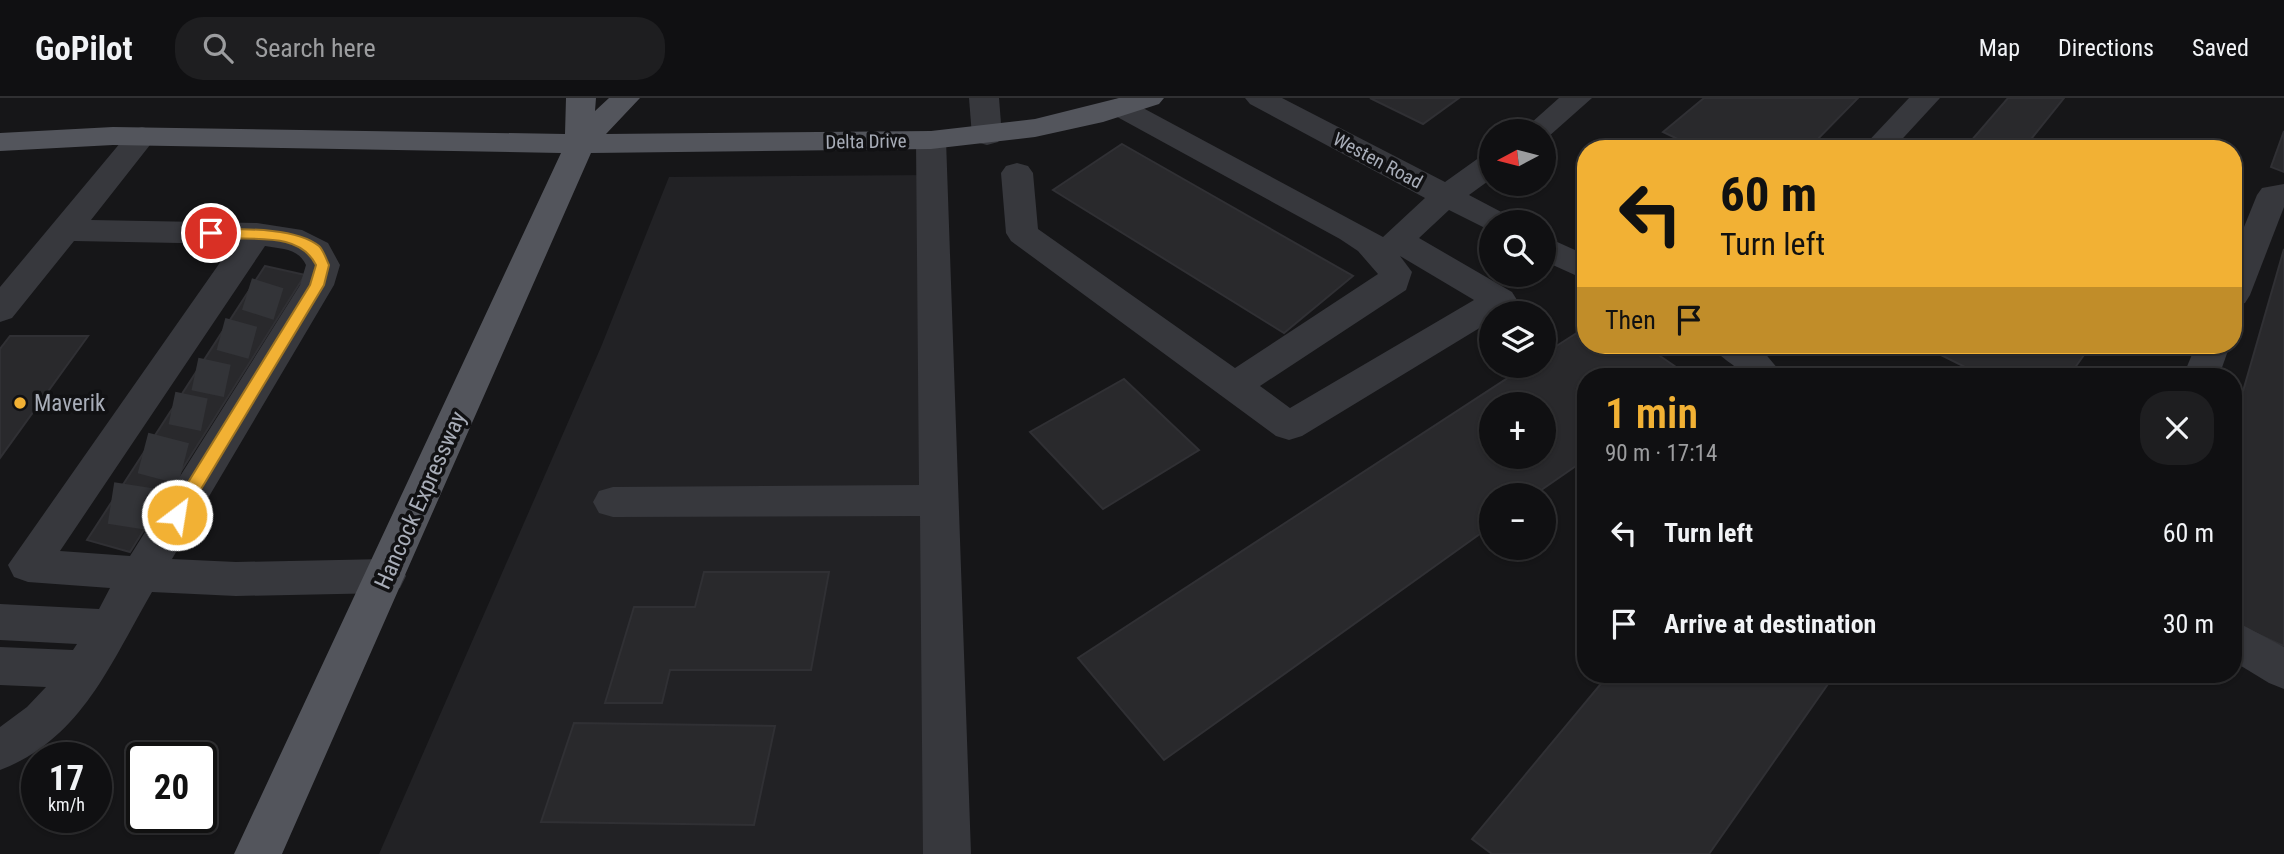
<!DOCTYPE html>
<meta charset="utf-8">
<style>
:root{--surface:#101012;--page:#1e1e20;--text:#f1f3f6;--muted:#9c9d9f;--line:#303032;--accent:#f2b134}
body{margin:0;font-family:"Roboto Condensed",sans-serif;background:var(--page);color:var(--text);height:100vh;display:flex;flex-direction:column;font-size:26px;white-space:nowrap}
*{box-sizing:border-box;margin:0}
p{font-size:23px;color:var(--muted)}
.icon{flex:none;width:38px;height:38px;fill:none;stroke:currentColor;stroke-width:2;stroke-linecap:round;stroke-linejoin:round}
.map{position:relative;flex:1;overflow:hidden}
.panel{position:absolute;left:1577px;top:270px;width:665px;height:315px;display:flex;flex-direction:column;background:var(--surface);border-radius:28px;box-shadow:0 2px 5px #0004,0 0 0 2px var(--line)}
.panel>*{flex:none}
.top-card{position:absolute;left:1577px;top:42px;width:665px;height:214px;border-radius:28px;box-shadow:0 2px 5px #0004,0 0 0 2px var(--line);background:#f2b134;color:#111;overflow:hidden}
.needle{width:46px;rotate:263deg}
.tools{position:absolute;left:1479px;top:21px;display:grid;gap:14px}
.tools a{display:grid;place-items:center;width:77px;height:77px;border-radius:50%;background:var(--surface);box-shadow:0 2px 5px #0004,0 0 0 2px var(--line);font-size:35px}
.speed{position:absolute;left:21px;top:644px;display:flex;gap:14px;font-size:35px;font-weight:700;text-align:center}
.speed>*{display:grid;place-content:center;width:91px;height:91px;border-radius:50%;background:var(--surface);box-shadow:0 2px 5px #0004,0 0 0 2px var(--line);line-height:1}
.speed small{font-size:18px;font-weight:400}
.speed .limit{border:4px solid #111;border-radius:10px;background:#fff;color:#111}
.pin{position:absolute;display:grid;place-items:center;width:60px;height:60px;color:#fff;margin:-30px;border:4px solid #fff;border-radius:50%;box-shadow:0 2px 7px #0007}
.me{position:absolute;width:77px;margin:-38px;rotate:31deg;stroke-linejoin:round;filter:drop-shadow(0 0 5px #0008)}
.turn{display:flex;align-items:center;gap:24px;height:147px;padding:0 28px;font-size:32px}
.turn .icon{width:91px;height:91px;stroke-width:2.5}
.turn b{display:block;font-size:49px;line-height:60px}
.then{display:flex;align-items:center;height:66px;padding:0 28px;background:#0003;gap:14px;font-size:26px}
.round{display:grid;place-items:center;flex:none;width:74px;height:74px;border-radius:28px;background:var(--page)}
.headline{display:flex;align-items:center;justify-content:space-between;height:119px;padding:0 28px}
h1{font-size:42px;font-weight:600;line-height:52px;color:var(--accent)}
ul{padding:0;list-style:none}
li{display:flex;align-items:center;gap:21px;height:91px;padding:0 28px}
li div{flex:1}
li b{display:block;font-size:26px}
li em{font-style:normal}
header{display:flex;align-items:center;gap:42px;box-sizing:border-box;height:98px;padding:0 35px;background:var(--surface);border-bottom:2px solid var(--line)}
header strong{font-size:33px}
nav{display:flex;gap:38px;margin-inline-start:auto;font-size:24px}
.search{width:490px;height:63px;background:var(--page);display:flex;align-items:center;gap:18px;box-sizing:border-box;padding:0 24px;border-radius:28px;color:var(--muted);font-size:26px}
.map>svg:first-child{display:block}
</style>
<header>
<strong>GoPilot</strong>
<div class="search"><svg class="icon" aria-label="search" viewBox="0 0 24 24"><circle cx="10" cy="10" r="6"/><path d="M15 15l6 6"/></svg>Search here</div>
<nav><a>Map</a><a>Directions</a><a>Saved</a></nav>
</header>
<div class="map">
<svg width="2284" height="756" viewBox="0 0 2284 756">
<rect width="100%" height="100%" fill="#161618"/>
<!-- built -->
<polygon fill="#222225" points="932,77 948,756 379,756 601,249 669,79"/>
<!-- building -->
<g fill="#29292c" stroke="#303034" stroke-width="2" fill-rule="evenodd">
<polygon points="1370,0 1459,0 1423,26"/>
<polygon points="1704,0 1858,0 1808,51 1673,51 1682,43 1663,34"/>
<polygon points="2008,0 2064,0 2023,51 1964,51"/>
<polygon points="2284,33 2284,74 2271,69"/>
<polygon points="1122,46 1353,178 1284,235 1053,92"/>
<polygon points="2284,151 2284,548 2233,525 2233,328"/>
<polygon points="265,168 305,177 130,454 87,442"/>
<path d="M1586,229V247H1644L1689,278H1586V361L1534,397H1491V428L1164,662L1078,560L1526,268H1544V256ZM1491,306H1544V359H1491Z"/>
<polygon points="10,238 88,238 0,360 0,251"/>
<polygon points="1921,247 2091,247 2069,278 1983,278"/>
<polygon points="1124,281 1199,352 1103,411 1030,334"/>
<polygon points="704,474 829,474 811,572 670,572 662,605 605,605 634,509 695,509"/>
<polygon points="1609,576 1835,576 1709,756 1492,756 1472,741"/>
<polygon points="574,625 775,628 754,727 541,724"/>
</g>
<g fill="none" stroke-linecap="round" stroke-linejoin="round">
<!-- minor-tunnel-far1 -->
<g stroke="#333438" stroke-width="33" stroke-dasharray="33 17" stroke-linecap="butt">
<polyline points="247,196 285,208"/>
<polyline points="221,236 261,247"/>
<polyline points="195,276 237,285"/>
<polyline points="172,310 215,319"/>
</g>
<!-- minor-tunnel -->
<g stroke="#333438" stroke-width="42" stroke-dasharray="42 21" stroke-linecap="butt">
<polyline points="143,355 185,366"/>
<polyline points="111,405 156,412"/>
</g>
<!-- minor -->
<g fill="#37383d" fill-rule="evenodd">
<polygon points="969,0 999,0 1002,38 998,44 987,47 976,44 972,38"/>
<path d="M1120,0L1130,3L1383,139L1425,100L1250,6L1245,0H1282L1445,84L1480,59L1491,56V81L1469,97L1507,117L1512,124H1491V133L1449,112L1419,140L1512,194L1517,202C1510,214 1504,215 1491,215V223L1302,338L1289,342L1276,338L1011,143L1006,135L1001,75L1006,68L1017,65L1028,68L1033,75L1038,131L1235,270L1378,176L1358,153L1340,141L1110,15L1105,9L1110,3ZM1400,158L1474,202L1290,310L1260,288L1406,192L1412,174Z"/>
<polygon points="1559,0 1592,0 1548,39 1544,40 1544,33 1522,33"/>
<polygon points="1909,0 1940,0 1893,51 1861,51"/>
<path d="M142,29L153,32L157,38L91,122L257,125L302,132L328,145L340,167L334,187L172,461L236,464L386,461L400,466L406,478L400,490L386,495L236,498L152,494C111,564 82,641 0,672V629L27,609L46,589L0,587V549L73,552L77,546L0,542V506L99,511L110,490L28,484L14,479L8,467L233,146L74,143L12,220L0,224V189L131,32ZM265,148C282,151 298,150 306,167L300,187L130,458L60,453Z"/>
<polygon points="931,33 942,35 946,42 971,756 923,756 920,418 613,419 599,415 593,404 599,393 613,389 919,387 916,42 920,35"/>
<polygon points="2284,86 2284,109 2250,197 2245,205 2233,209 2233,156 2257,97 2262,90"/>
<polygon points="1544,138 1586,157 1586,182 1544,163"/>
<path d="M1711,247H1758L1784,278H1745C1735,266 1719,260 1711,247Z"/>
<polygon points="2196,247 2230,247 2219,278 2183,278"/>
<polygon points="2233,522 2284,549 2284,591 2269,585 2233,563"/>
</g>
<!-- major -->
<polygon fill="#53555c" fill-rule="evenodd" points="566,0 596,0 595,13 609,0 640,0 606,36 931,33 1035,21 1119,0 1164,0 1159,6 1103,24 1035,39 931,51 591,55 282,756 234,756 561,55 113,47 0,53 0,35 113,29 565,36"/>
</g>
<!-- route -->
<path fill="#f2b134" stroke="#9d7322" stroke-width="2" d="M211,131C240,131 296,129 319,148C324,153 326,161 329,167L324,187L183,421L177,423L169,417L171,412L310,187L316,167C297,129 241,146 206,138V132Z"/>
<!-- markers -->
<circle fill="#f2b134" stroke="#111113" stroke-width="2.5" cx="20" cy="305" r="7"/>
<g text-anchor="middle" stroke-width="7" stroke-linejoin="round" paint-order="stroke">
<!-- far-street labels -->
<g font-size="19" fill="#a8adb8" stroke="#111113">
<text transform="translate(866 43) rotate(-1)" y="7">Delta Drive</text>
<text transform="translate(1378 62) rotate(28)" y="7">Westen Road</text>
</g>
<!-- poi labels -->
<g font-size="23" fill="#a8adb8" stroke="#111113" text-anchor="start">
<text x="34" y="313">Maverik</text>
</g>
<!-- street labels -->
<g font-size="23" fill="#a8adb8" stroke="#111113">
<text transform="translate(420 402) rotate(-66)" y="8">Hancock Expressway</text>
</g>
</g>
</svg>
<div class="tools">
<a><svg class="needle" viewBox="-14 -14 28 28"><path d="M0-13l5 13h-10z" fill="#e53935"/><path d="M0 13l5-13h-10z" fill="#9c9d9f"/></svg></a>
<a><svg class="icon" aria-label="search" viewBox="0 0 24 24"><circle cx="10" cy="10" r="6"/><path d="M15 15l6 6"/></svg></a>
<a><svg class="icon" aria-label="layers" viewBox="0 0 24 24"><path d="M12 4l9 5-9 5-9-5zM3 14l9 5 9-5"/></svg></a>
<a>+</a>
<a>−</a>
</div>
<div class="speed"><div>17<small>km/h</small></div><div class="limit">20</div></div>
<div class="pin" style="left:211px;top:135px;background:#d93025"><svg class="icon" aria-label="arrive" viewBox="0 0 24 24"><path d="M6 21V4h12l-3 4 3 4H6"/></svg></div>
<svg class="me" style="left:177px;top:417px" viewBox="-20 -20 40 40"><circle r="17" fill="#f2b134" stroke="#fff" stroke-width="3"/><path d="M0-11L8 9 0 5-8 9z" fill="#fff"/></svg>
<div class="top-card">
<div class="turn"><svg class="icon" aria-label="left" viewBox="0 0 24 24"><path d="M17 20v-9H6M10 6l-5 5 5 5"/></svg><div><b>60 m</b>Turn left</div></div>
<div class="then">Then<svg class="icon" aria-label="arrive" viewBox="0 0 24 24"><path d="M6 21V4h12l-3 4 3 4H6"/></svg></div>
</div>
<section class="panel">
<div class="headline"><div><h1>1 min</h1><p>90 m · 17:14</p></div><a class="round"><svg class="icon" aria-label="close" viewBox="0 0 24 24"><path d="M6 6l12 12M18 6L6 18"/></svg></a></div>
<ul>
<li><svg class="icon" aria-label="left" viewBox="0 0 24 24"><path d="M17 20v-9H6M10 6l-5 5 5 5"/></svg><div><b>Turn left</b></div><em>60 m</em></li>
<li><svg class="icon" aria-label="arrive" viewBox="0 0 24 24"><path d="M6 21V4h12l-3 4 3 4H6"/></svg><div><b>Arrive at destination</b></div><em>30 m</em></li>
</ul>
</section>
</div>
